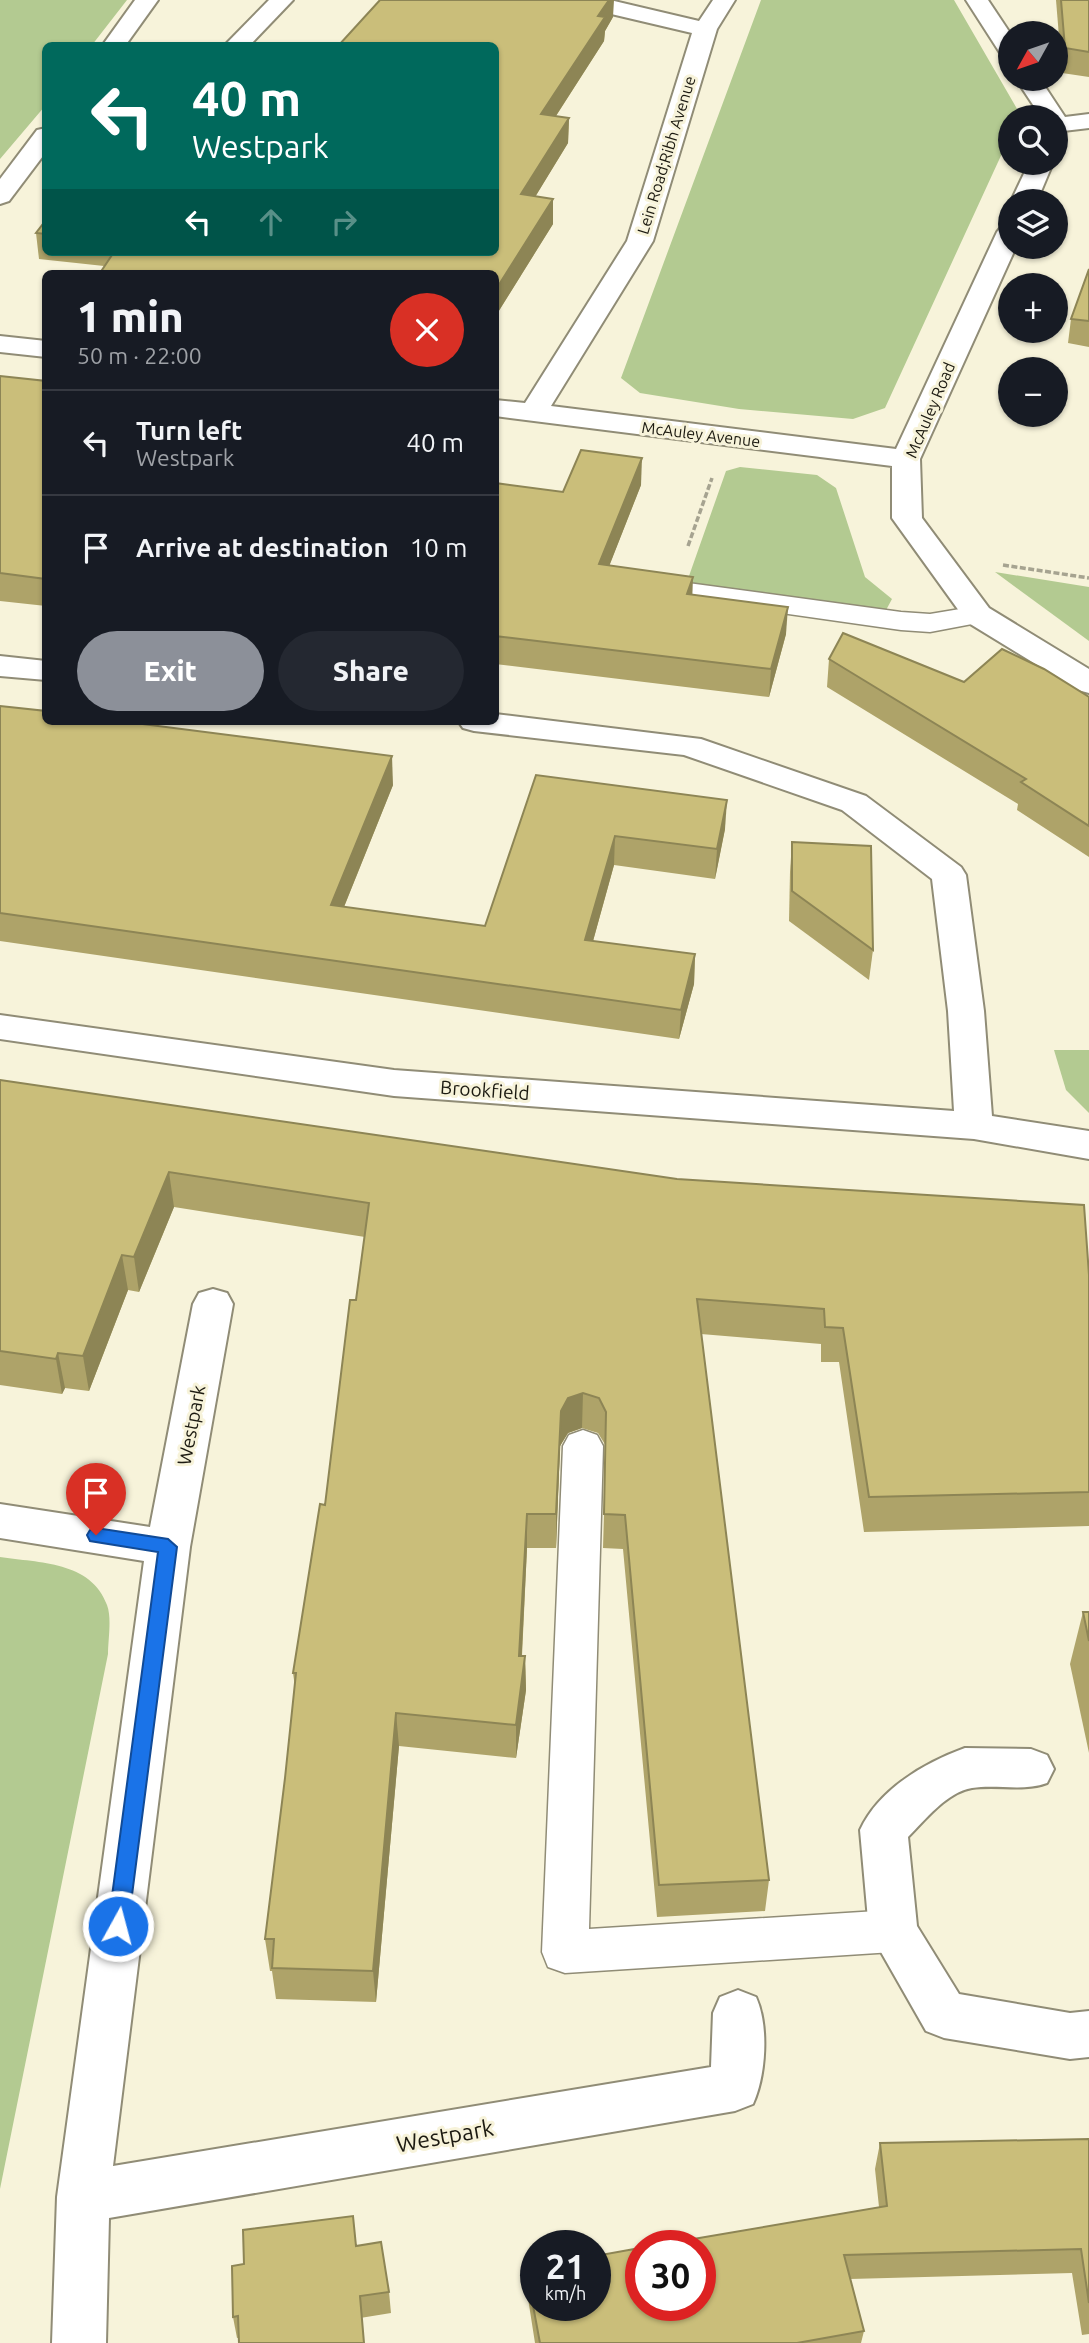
<!DOCTYPE html>
<meta charset="utf-8">
<style>
:root{--surface:#171b24;--page:#242831;--text:#f1f3f6;--muted:#9ea1a6;--line:#363941;--accent:#8c9099}
body{margin:0;font-family:Ubuntu,sans-serif;background:var(--page);color:var(--text);height:100vh;display:flex;flex-direction:column;font-size:26px;white-space:nowrap}
*{box-sizing:border-box;margin:0}
p{font-size:23px;color:var(--muted)}
.icon{flex:none;width:38px;height:38px;fill:none;stroke:currentColor;stroke-width:2;stroke-linecap:round;stroke-linejoin:round}
.map{position:relative;flex:1;overflow:hidden}
.sheet{position:absolute;left:42px;top:270px;width:457px;height:455px;display:flex;flex-direction:column;background:var(--surface);border-radius:10px;box-shadow:0 2px 5px #0004}
.sheet>*{flex:none}
.banner{position:absolute;left:42px;top:42px;width:457px;height:214px;border-radius:10px;box-shadow:0 2px 5px #0004;background:#00695c;color:#fff;overflow:hidden}
.needle{width:46px;rotate:230deg}
.tools{position:absolute;left:998px;top:21px;display:grid;gap:14px}
.tools a{display:grid;place-items:center;width:70px;height:70px;border-radius:50%;background:var(--surface);box-shadow:0 2px 5px #0004;font-size:35px}
.speed{position:absolute;left:520px;top:2230px;display:flex;gap:14px;font-size:35px;font-weight:700;text-align:center}
.speed>*{display:grid;place-content:center;width:91px;height:91px;border-radius:50%;background:var(--surface);box-shadow:0 2px 5px #0004;line-height:1}
.speed small{font-size:18px;font-weight:400}
.speed .limit{border:10px solid #d22;background:#fff;color:#111}
.pin{position:absolute;display:grid;place-items:center;width:60px;height:60px;color:#fff;margin:-72px -30px;border-radius:50% 50% 50% 0;rotate:-45deg;box-shadow:0 0 7px #0007}
.pin .icon{rotate:45deg}
.me{position:absolute;width:77px;margin:-38px;rotate:7deg;stroke-linejoin:round;filter:drop-shadow(0 0 5px #0008)}
.turn{display:flex;align-items:center;gap:24px;height:147px;padding:0 35px;font-size:32px}
.turn .icon{width:91px;height:91px;stroke-width:2.5}
.turn b{display:block;font-size:49px;line-height:60px}
.lanes{display:flex;align-items:center;height:66px;padding:0 35px;background:#0003;justify-content:center;gap:35px;direction:ltr}
.lanes .off{opacity:.35}
.round{display:grid;place-items:center;flex:none;width:74px;height:74px;border-radius:37px;background:var(--page)}
.headline{display:flex;align-items:center;justify-content:space-between;height:119px;padding:0 35px}
h1{font-size:42px;font-weight:800;line-height:52px}
.button{display:flex;gap:14px;margin-top:auto;padding:14px 35px}
.button a{flex:1;height:80px;border-radius:42px;background:var(--accent);color:#fff;font-size:28px;font-weight:800;line-height:80px;text-align:center}
.button a+a{background:var(--page);color:var(--text)}
ul{padding:0;list-style:none}
li{display:flex;align-items:center;gap:21px;height:105px;padding:0 35px;border-top:2px solid var(--line)}
li div{flex:1}
li b{display:block;font-size:26px}
li em{font-style:normal}
.map>svg:first-child{display:block}
</style>
<div class="map">
<svg width="1089" height="2343" viewBox="0 0 1089 2343">
<rect width="100%" height="100%" fill="#f7f3da"/>
<!-- green -->
<g fill="#b3ca91">
<polygon points="0,0 127,0 92,45 46,46 45,106 0,159"/>
<polygon points="761,0 954,0 1020,114 1018,117 1010,117 1010,136 885,408 853,419 739,409 640,393 621,378"/>
<polygon points="740,467 817,475 836,488 865,577 892,599 885,612 694,584 689,576 726,471"/>
<polygon points="995,572 1089,587 1089,641"/>
<polygon points="1054,1050 1089,1050 1089,1113 1066,1090"/>
<path d="M0,1557C39,1563 91,1561 107,1605C112,1618 108,1640 108,1654L0,2189Z"/>
</g>
<g fill="none" stroke-linecap="round" stroke-linejoin="round">
<defs>
<g id="lane">
<polygon points="673,581 901,612 930,614 978,606 988,609 993,615 988,621 930,632 901,630 663,596 658,590 663,584"/>
<polygon points="583,1430 597,1435 603,1446 589,1929 893,1910 909,1916 916,1931 909,1946 893,1952 565,1973 548,1967 542,1952 563,1446 569,1435"/>
</g>
<g id="street">
<polygon points="135,0 158,0 125,46 102,46"/>
<polygon points="269,0 293,0 249,46 224,46"/>
<polygon points="570,0 610,0 699,21 713,0 735,0 717,29 653,241 551,406 896,449 997,232 1001,227 1010,224 1010,247 1016,247 920,459 922,518 989,608 1089,669 1089,693 1078,690 967,622 892,518 892,466 495,416 495,400 525,403 627,241 692,33 573,5"/>
<polygon points="966,0 988,0 1010,33 1010,58 1002,56"/>
<polygon points="1016,79 1040,79 1065,117 1089,114 1089,128 1055,132 1055,117 1041,117"/>
<polygon points="46,128 46,152 9,201 0,204 0,179 37,130"/>
<polygon points="1029,163 1053,163 1037,201 1011,201"/>
<polygon points="0,336 46,341 46,357 0,352"/>
<polygon points="0,656 46,661 46,680 0,676"/>
<polygon points="495,714 701,739 866,796 961,867 966,875 984,1011 992,1116 1089,1131 1089,1159 974,1139 394,1096 0,1039 0,1015 394,1070 954,1111 948,1011 932,879 842,810 684,755 474,731 463,728 458,721 495,721"/>
<path d="M213,1289L227,1293L233,1304L190,1547L113,2166L711,2067L713,2013L720,1997L738,1990L756,1997C769,2026 766,2075 753,2104L735,2111L109,2218L106,2343H52L57,2197L144,1561L0,1538V1504L150,1527L193,1304L199,1293Z"/>
<path d="M965,1748L1031,1749L1047,1755L1054,1769L1047,1783C1022,1792 998,1784 972,1788C947,1792 925,1820 908,1837L917,1926L959,1994L1070,2013L1089,2011V2057L1070,2059L944,2038L926,2031L869,1931L860,1830C879,1789 924,1763 965,1748Z"/>
</g>
</defs>
<!-- lane casing -->
<use href="#lane" stroke="#908c76" stroke-width="3"/>
<!-- street casing -->
<use href="#street" stroke="#908c76" stroke-width="4"/>
<!-- path -->
<g stroke="#a6a390" stroke-width="3.5" stroke-dasharray="6 2.5" stroke-linecap="butt">
<polyline points="688,546 712,478"/>
<polyline points="1003,565 1089,578"/>
</g>
<!-- lane -->
<use href="#lane" fill="#fff" fill-rule="evenodd"/>
<!-- street -->
<use href="#street" fill="#fff" fill-rule="evenodd"/>
</g>
<!-- wall -->
<g fill="#aea369">
<polygon points="1056,0 1089,0 1089,77 1062,73"/>
<polygon points="613,17 605,31 604,41 556,116 569,118 568,143 535,197 553,224 495,317 495,273 104,266 39,259 36,233 46,220 46,252 495,252 495,46"/>
<polygon points="1089,269 1089,347 1068,343 1071,319"/>
<polygon points="0,376 46,381 46,606 0,601"/>
<polygon points="495,483 563,492 641,485 609,566 693,595 786,634 769,697 495,664"/>
<polygon points="829,659 964,682 1089,697 1089,857 1017,810 1018,804 827,687"/>
<polygon points="0,706 393,785 344,907 485,926 536,775 725,829 715,879 614,865 593,941 695,954 694,984 679,1039 0,941"/>
<polygon points="792,842 873,950 869,980 789,921 790,872"/>
<polygon points="0,1080 1089,1275 1089,1526 864,1532 839,1362 821,1362 821,1344 701,1334 769,1880 765,1911 657,1917 623,1549 603,1548 606,1446 598,1433 582,1428 568,1433 560,1446 556,1548 527,1548 522,1656 525,1656 526,1690 516,1758 399,1746 376,2002 276,1999 272,1971 270,1971 265,1939 285,1778 295,1687 293,1673 325,1505 365,1237 174,1207 139,1292 128,1290 89,1391 65,1388 62,1394 0,1385"/>
<polygon points="1083,1612 1089,1612 1089,1753 1070,1664"/>
<polygon points="1089,2139 1089,2334 1082,2335 1072,2273 850,2279 864,2331 861,2343 535,2343 527,2292 526,2268 879,2207 875,2169 880,2143"/>
<polygon points="356,2246 389,2292 391,2313 237,2338 233,2317"/>
</g>
<!-- shaded-wall -->
<g fill="#8d8555">
<polygon points="609,0 614,0 613,17 605,31 604,41 541,139 541,114 598,16"/>
<polygon points="569,118 568,143 521,220 521,194"/>
<polygon points="553,199 553,224 495,317 495,291"/>
<polygon points="642,458 641,485 599,592 599,564"/>
<polygon points="693,577 692,605 687,594"/>
<polygon points="788,607 786,634 769,697 771,669"/>
<polygon points="392,756 393,785 333,934 331,905"/>
<polygon points="727,800 725,829 715,879 717,849"/>
<polygon points="615,836 614,865 585,970 585,940"/>
<polygon points="695,954 694,984 679,1039 681,1010"/>
<polygon points="169,1172 174,1207 139,1292 134,1257"/>
<polygon points="122,1255 128,1290 89,1391 83,1356"/>
<polygon points="58,1353 65,1388 62,1394 56,1359"/>
<polygon points="583,1393 582,1428 568,1433 560,1446 556,1548 556,1514 561,1411 568,1398"/>
<polygon points="527,1514 527,1548 520,1689 519,1656"/>
<polygon points="525,1656 526,1690 516,1758 516,1725"/>
<polygon points="396,1713 399,1746 376,2002 373,1971"/>
</g>
<!-- building -->
<g fill="#cabe7a" stroke="#8d8555" stroke-width="2">
<polygon points="380,0 609,0 598,16 605,17 541,114 569,118 521,194 553,199 495,291 495,273 100,273 114,252 495,252 495,46 338,46"/>
<polygon points="1061,0 1089,0 1089,52 1065,48"/>
<polygon points="46,220 46,234 36,233"/>
<polygon points="1089,269 1089,321 1071,319"/>
<polygon points="0,376 46,381 46,579 0,573"/>
<polygon points="581,450 642,458 599,564 693,577 687,594 788,607 771,669 495,636 495,483 563,492"/>
<polygon points="843,633 964,682 1002,649 1044,669 1089,697 1089,826 1021,782 1026,779 829,659"/>
<polygon points="0,706 46,711 46,721 119,721 392,756 331,905 485,926 536,775 727,800 717,849 615,836 585,940 695,954 681,1010 0,913"/>
<polygon points="792,842 871,846 873,950 792,891"/>
<polygon points="0,1080 677,1179 1084,1205 1089,1275 1089,1492 869,1497 843,1328 825,1327 824,1309 697,1299 769,1880 659,1885 625,1515 604,1514 606,1412 599,1398 583,1393 568,1398 561,1411 556,1514 527,1514 519,1656 525,1656 516,1725 396,1713 373,1971 272,1968 274,1939 265,1939 285,1778 296,1673 293,1673 320,1504 325,1505 350,1300 356,1300 369,1203 169,1172 134,1257 122,1255 83,1356 58,1353 56,1359 0,1351"/>
<polygon points="1083,1612 1089,1612 1089,1641"/>
<polygon points="1089,2139 1089,2303 1081,2249 844,2255 864,2331 797,2343 540,2343 526,2268 536,2266 536,2305 595,2305 595,2256 640,2248 640,2305 700,2305 700,2245 658,2245 887,2206 880,2143"/>
<polygon points="353,2216 356,2246 381,2242 389,2292 360,2296 364,2343 239,2343 238,2316 233,2317 232,2266 244,2264 243,2230"/>
</g>
<!-- route -->
<polygon fill="#1a73e8" stroke="#114b97" stroke-width="2" points="96,1528 168,1539 177,1547 128,1926 125,1933 118,1935 111,1933 108,1926 158,1552 90,1541 87,1535 90,1530"/>
<g text-anchor="middle" stroke-width="6" stroke-linejoin="round" paint-order="stroke">
<!-- far-street labels -->
<g font-size="16" fill="#1b1910" stroke="#f7f3da">
<text transform="translate(666 155) rotate(-73)" y="6">Lein Road;Ribh Avenue</text>
<text transform="translate(930 410) rotate(-67)" y="6">McAuley Road</text>
<text transform="translate(701 434) rotate(7)" y="6">McAuley Avenue</text>
</g>
<!-- street labels -->
<g font-size="19" fill="#1b1910" stroke="#f7f3da">
<text transform="translate(485 1090) rotate(4)" y="7">Brookfield</text>
<text transform="translate(191 1425) rotate(-79)" y="7">Westpark</text>
</g>
<!-- near-street labels -->
<g font-size="23" fill="#1b1910" stroke="#f7f3da">
<text transform="translate(445 2136) rotate(-10)" y="8">Westpark</text>
</g>
</g>
</svg>
<div class="tools">
<a><svg class="needle" viewBox="-14 -14 28 28"><path d="M0-13l5 13h-10z" fill="#e53935"/><path d="M0 13l5-13h-10z" fill="#9ea1a6"/></svg></a>
<a><svg class="icon" aria-label="search" viewBox="0 0 24 24"><circle cx="10" cy="10" r="6"/><path d="M15 15l6 6"/></svg></a>
<a><svg class="icon" aria-label="layers" viewBox="0 0 24 24"><path d="M12 4l9 5-9 5-9-5zM3 14l9 5 9-5"/></svg></a>
<a>+</a>
<a>−</a>
</div>
<div class="speed"><div>21<small>km/h</small></div><div class="limit">30</div></div>
<div class="pin" style="left:96px;top:1535px;background:#d93025"><svg class="icon" aria-label="arrive" viewBox="0 0 24 24"><path d="M6 21V4h12l-3 4 3 4H6"/></svg></div>
<svg class="me" style="left:118px;top:1926px" viewBox="-20 -20 40 40"><circle r="17" fill="#1a73e8" stroke="#fff" stroke-width="3"/><path d="M0-11L8 9 0 5-8 9z" fill="#fff"/></svg>
<div class="banner">
<div class="turn"><svg class="icon" aria-label="left" viewBox="0 0 24 24"><path d="M17 20v-9H6M10 6l-5 5 5 5"/></svg><div><b>40 m</b>Westpark</div></div>
<div class="lanes"><svg class="icon" aria-label="left" viewBox="0 0 24 24"><path d="M17 20v-9H6M10 6l-5 5 5 5"/></svg><svg class="icon off" aria-label="ahead" viewBox="0 0 24 24"><path d="M12 20V5M6 11l6-6 6 6"/></svg><svg class="icon off" aria-label="right" viewBox="0 0 24 24"><path d="M7 20v-9h11M14 6l5 5-5 5"/></svg></div>
</div>
<section class="sheet">
<div class="headline"><div><h1>1 min</h1><p>50 m · 22:00</p></div><a class="round" style="background:#d93025;color:#fff"><svg class="icon" aria-label="close" viewBox="0 0 24 24"><path d="M6 6l12 12M18 6L6 18"/></svg></a></div>
<ul>
<li><svg class="icon" aria-label="left" viewBox="0 0 24 24"><path d="M17 20v-9H6M10 6l-5 5 5 5"/></svg><div><b>Turn left</b><p>Westpark</p></div><em>40 m</em></li>
<li><svg class="icon" aria-label="arrive" viewBox="0 0 24 24"><path d="M6 21V4h12l-3 4 3 4H6"/></svg><div><b>Arrive at destination</b></div><em>10 m</em></li>
</ul>
<div class="button"><a>Exit</a><a>Share</a></div>
</section>
</div>
